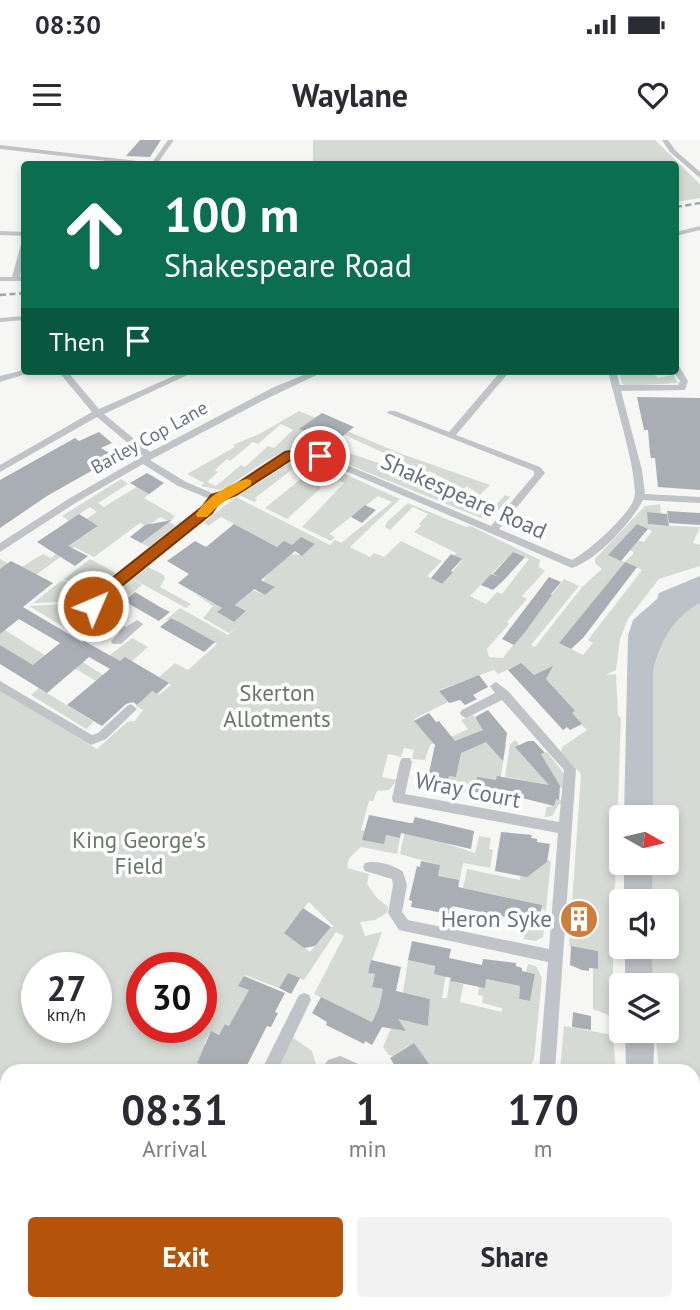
<!DOCTYPE html>
<style>
:root{--surface:#fff;--page:#f2f2f3;--text:#2b2b33;--muted:#7c7c81;--accent:#b45309}
body{margin:0;font-family:"PT Sans",sans-serif;background:var(--page);color:var(--text);height:100vh;display:flex;flex-direction:column;font-size:26px;white-space:nowrap}
*{box-sizing:border-box;margin:0}
p{font-size:23px;color:var(--muted)}
.icon{flex:none;width:38px;height:38px;fill:none;stroke:currentColor;stroke-width:2;stroke-linecap:round;stroke-linejoin:round}
.map{position:relative;flex:1;overflow:hidden}
.panel{position:absolute;left:0px;top:924px;width:700px;height:247px;display:flex;flex-direction:column;background:var(--surface);border-radius:21px 21px 0 0;box-shadow:0 4px 10px #0003}
.panel>*{flex:none}
.top-card{position:absolute;left:21px;top:21px;width:658px;height:214px;border-radius:7px;box-shadow:0 4px 10px #0003;background:#0b6e4f;color:#fff;overflow:hidden}
.needle{width:46px;rotate:98deg}
.controls{position:absolute;left:609px;top:665px;display:grid;gap:14px}
.controls a{display:grid;place-items:center;width:70px;height:70px;border-radius:7px;background:var(--surface);box-shadow:0 4px 10px #0003;font-size:35px}
.speed{position:absolute;left:21px;top:812px;display:flex;gap:14px;font-size:35px;font-weight:700;text-align:center}
.speed>*{display:grid;place-content:center;width:91px;height:91px;border-radius:50%;background:var(--surface);box-shadow:0 4px 10px #0003;line-height:1}
.speed small{font-size:18px;font-weight:400}
.speed .limit{border:10px solid #d22;background:#fff;color:#111}
.pin{position:absolute;display:grid;place-items:center;width:60px;height:60px;color:#fff;margin:-30px;border:4px solid #fff;border-radius:50%;box-shadow:0 2px 7px #0007}
.me{position:absolute;width:77px;margin:-38px;rotate:45deg;stroke-linejoin:round;filter:drop-shadow(0 0 5px #0008)}
.turn{display:flex;align-items:center;gap:24px;height:147px;padding:0 28px;font-size:32px}
.turn .icon{width:91px;height:91px;stroke-width:2.5}
.turn b{display:block;font-size:49px;line-height:60px}
.then{display:flex;align-items:center;height:66px;padding:0 28px;background:#0003;gap:14px;font-size:26px}
.eta{display:flex;justify-content:space-evenly;align-items:center;height:119px;text-align:center}
.eta b{font-size:42px;font-weight:600;line-height:49px}
.action{display:flex;gap:14px;margin-top:auto;padding:14px 28px}
.action a{flex:1;height:80px;border-radius:7px;background:var(--accent);color:#fff;font-size:28px;font-weight:600;line-height:80px;text-align:center}
.action a+a{background:var(--page);color:var(--text)}
.status{display:flex;justify-content:space-between;align-items:center;height:49px;padding:0 35px;background:var(--surface);direction:ltr}
.status svg{height:19px;fill:currentColor}
header{display:flex;justify-content:space-between;align-items:center;height:91px;padding:0 28px;background:var(--surface);font-size:32px;font-weight:600}
.map>svg:first-child{display:block}
</style>
<div class="status"><b>08:30</b><svg viewBox="0 0 49 12"><path d="M0 12V9h3v3zM5 12V6h3v6zM10 12V3h3v9zM15 12V0h3v12zM26 1h20v11H26zM47 4h2v5h-2z"/></svg></div>
<header><svg class="icon" aria-label="menu" viewBox="0 0 24 24"><path d="M4 6h16M4 12h16M4 18h16"/></svg>Waylane<svg class="icon" aria-label="heart" viewBox="0 0 24 24"><path d="M12 20l-8-8c-3-5 5-10 8-4 3-6 11-1 8 4z"/></svg></header>
<div class="map">
<svg width="700" height="1170" viewBox="0 0 700 1170">
<rect width="100%" height="100%" fill="#f6f7f4"/>
<!-- green -->
<g fill="#d5dbd4" fill-rule="evenodd">
<polygon points="313,0 655,0 700,44 700,58 676,62 676,24 313,24"/>
<polygon points="619,231 651,231 658,238 674,235 678,243 628,246 622,244"/>
<path d="M299,271L402,314L490,345L480,355L467,346L464,349L429,331L427,333L334,290L301,289L318,299L346,307L343,311L394,328L391,331L398,336L465,364L472,358L493,368L505,355L510,357L492,377L481,378L307,308C275,307 248,337 220,350L201,346L204,343L187,334L235,307L233,305L261,293ZM281,284L293,290L274,308L268,306L245,327L241,325L216,346L207,342L218,332L215,330L227,319L230,321L253,302L258,304Z"/>
<path d="M299,317L310,318L400,359L350,407L370,417L374,413L384,417L401,401L442,421L427,436L442,444L462,420L454,416L456,413L414,392L421,386L419,384L428,374L413,367L390,390L385,387L387,382L408,363L466,387L471,386L540,420L539,427L545,431L522,456L527,459L507,482L509,484L487,509L489,517L503,518L564,439L579,446L531,505L535,507L582,447L602,429L595,423V419L645,366L660,364L661,373H647L650,385L700,387L693,403L700,405V426L659,439L628,479L620,499L616,530L606,535L616,534L618,575L621,578L613,802V877L593,869V829H598V811L569,806L581,634L561,612L562,607L587,590L570,574L575,571L547,549L553,546L548,541L540,542L547,537L543,533L534,535L521,524L498,534L494,530L439,550L448,562L414,579L434,603L430,605L425,620L412,619L414,610L404,608L401,617L388,614L382,637L397,640L389,650L377,651L373,661H369L361,690L400,698L397,714L361,707L349,718L347,728L369,734L367,744L376,757L388,767L387,773L375,780L360,782L365,796L382,792L368,832L375,834L372,847L391,851L397,845L385,880L375,875L372,882L314,854L344,796L336,792L304,840L288,833L279,848L245,835L239,846L249,850L236,874L246,893L225,884L219,895L210,892L204,904L215,909L202,913L197,923L204,926L202,931H7V1164H92L89,1170H6L0,1168V550L97,609L127,582L135,581L143,570L136,566L139,562L136,560L133,563L110,550L101,537L96,541L61,520L69,513L103,535L117,522L110,515L132,498L148,507L132,521L136,541L159,555L171,545L159,537L175,523L188,530L217,504L172,478L164,481L180,468L228,495L239,485L229,493L203,478L213,466L192,452L222,468L218,473L234,482L246,471L235,465L241,460L245,447L265,455L275,447L264,441L265,437L291,414L303,415L315,404L277,407L221,377L208,386L204,382L236,357L330,405L335,400L341,403L392,362L378,356L329,394L335,397L331,401L302,387L344,343L334,338L336,336L333,335L320,346L321,348L287,379L265,368L318,325L308,321L302,322L255,358L257,360L254,362L239,355ZM637,384L652,391L644,402L638,400L630,410L634,413L625,422L609,415ZM513,412L529,419L502,454L497,452L486,464L470,456ZM625,422L642,430L588,500L593,503L583,515L559,503ZM309,762L334,787H331L310,812L284,792ZM37,828H96V887H37ZM142,828H201V887H142Z"/>
<polygon points="121,339 128,344 98,363 104,367 148,340 159,347 144,358 175,376 169,382 176,386 149,407 141,403 168,381 160,377 147,387 140,383 94,417 74,407 33,437 0,430 0,419 18,429 43,414 51,418 56,414 48,409 84,396 97,387 86,379 97,372 90,367 69,381 62,376"/>
<polygon points="90,419 116,433 98,446 63,440"/>
<polygon points="148,427 164,435 165,439 160,447 191,464 186,468 133,439 142,445 123,461 131,467 117,478 103,468 105,458"/>
<polygon points="61,441 96,447 85,461 33,463"/>
<polygon points="84,463 85,474 97,486 82,498 29,466"/>
<path d="M700,463V1133L693,1136V931H659L655,891H667V845H653L652,807H667V761H652L653,723H667V677H653V531C661,501 672,479 700,463Z"/>
<polygon points="5,490 54,521 41,530 0,505 0,494"/>
<polygon points="39,548 94,582 86,589 31,555"/>
<polygon points="473,575 486,594 506,605 500,641 474,642 473,653 444,647 449,636 456,637 457,630 451,597 468,589 461,580"/>
<polygon points="516,600 528,621 547,612 565,635 563,664 559,664 552,676 545,677 546,667 554,666 555,659 562,660 563,648 505,637 510,604"/>
<polygon points="405,690 475,713 479,696 491,698 489,709 493,710 490,728 463,723 454,771 448,774 431,771 439,725 400,714"/>
<polygon points="498,708 535,715 539,725 543,725 546,720 551,721 543,797 536,801 524,799 526,781 539,784 540,779 544,779 545,770 541,769 542,765 463,748 467,729 520,740 520,736 495,731"/>
<polygon points="408,820 435,826 434,834 447,828 442,858 447,858 450,838 451,841 462,844 464,841 460,862 502,872 502,868 482,863 483,856 478,855 480,838 520,846 519,859 530,861 535,834 526,832 528,824 536,826 542,838 534,919 529,931 433,931 417,919 422,915 416,906 411,909 408,906 393,916 389,915 383,907 398,872 405,881 428,885 430,859 410,855 402,859"/>
<polygon points="564,886 613,895 616,931 560,931"/>
<polygon points="292,897 312,911 318,931 275,931"/>
</g>
<!-- water -->
<g fill="#bcc2c8">
<path d="M700,436V463C672,479 661,501 653,531V677H624L628,495L633,480L657,459L659,453Z"/>
<polygon points="624,723 653,723 652,761 624,761"/>
<polygon points="625,807 652,807 653,845 625,845"/>
<polygon points="625,891 655,891 653,931 626,931"/>
</g>
<!-- building -->
<g fill="#a9aeb5">
<polygon points="140,0 161,0 150,17 126,16"/>
<polygon points="637,257 700,258 700,350 658,347 655,318 651,318 650,313 648,290 644,290"/>
<polygon points="322,273 354,287 334,303 299,289"/>
<polygon points="99,292 112,303 101,308 116,317 47,356 0,388 0,340 75,298 79,301"/>
<polygon points="147,333 164,343 149,354 130,343"/>
<polygon points="365,365 376,370 362,383 351,377"/>
<polygon points="667,371 700,373 700,385 669,383"/>
<polygon points="647,372 667,374 669,386 648,384"/>
<polygon points="79,374 98,386 68,406 88,416 75,426 37,402"/>
<polygon points="172,380 141,403 130,397 145,385"/>
<polygon points="234,384 277,407 284,401 292,405 301,397 315,404 302,416 295,411 261,440 275,447 265,455 254,449 235,465 246,471 234,482 217,472 222,468 178,443 189,434 167,421 195,401 206,407"/>
<polygon points="637,384 648,389 621,421 608,415"/>
<polygon points="513,412 525,417 504,440 493,450 481,445 491,434 499,437 493,434"/>
<polygon points="451,414 462,419 451,431 444,428 453,432 442,444 431,438"/>
<polygon points="11,421 53,443 23,467 82,502 84,501 120,521 125,517 169,543 157,554 152,551 137,565 133,562 126,564 102,586 67,565 110,529 89,517 47,553 0,524 0,505 33,525 60,503 19,479 0,494 0,429"/>
<polygon points="625,422 637,427 583,498 571,509 559,503"/>
<polygon points="549,437 561,442 551,454 547,452 552,455 525,492 514,505 502,499"/>
<polygon points="135,452 160,467 170,472 159,481 124,461"/>
<polygon points="171,478 181,483 215,502 204,512 160,487"/>
<polygon points="521,523 534,535 553,526 546,539 575,571 572,573 582,584 570,590 567,587 563,590 508,530"/>
<polygon points="479,535 488,547 473,555 477,559 465,565 460,560 449,563 439,551"/>
<polygon points="488,570 507,593 503,621 486,602 461,613 456,637 449,636 447,646 427,642 435,605 414,581 429,573 436,582 439,581 455,601 483,590 475,577"/>
<polygon points="528,601 534,601 545,613 541,614 560,646 559,660 556,659 554,666 514,656 475,652 477,637 496,640 497,636 549,645 515,607"/>
<polygon points="369,675 410,683 413,683 415,677 474,691 471,709 401,693 400,698 386,695 384,704 362,700"/>
<polygon points="501,692 532,695 531,698 537,699 537,702 550,704 547,722 527,737 495,731"/>
<polygon points="421,721 440,725 438,736 459,740 458,747 542,765 539,784 452,766 450,774 411,767 412,761 409,760 417,726 420,727"/>
<polygon points="303,768 331,787 315,806 304,808 284,793"/>
<polygon points="412,801 451,809 449,818 482,825 483,819 516,823 516,826 522,828 522,831 535,834 530,861 519,859 520,846 486,839 485,848 450,841 451,838 434,834 435,826 408,820"/>
<polygon points="571,806 598,811 598,829 589,828 589,831 582,830 570,825"/>
<polygon points="371,820 401,827 396,851 430,859 428,886 398,879 406,891 382,887 372,905 365,901 364,904 326,885 327,882 312,873 321,857 372,882 379,867 383,849 372,847 375,834 368,833"/>
<polygon points="288,833 300,838 291,854 279,848"/>
<polygon points="244,836 285,853 275,872 278,873 271,887 267,886 244,931 202,931 204,926 197,923 211,891 219,895 225,884 229,886 249,850 238,846"/>
<polygon points="573,872 591,876 591,890 572,887"/>
<polygon points="414,903 434,931 398,931 390,918"/>
</g>
<g fill="none" stroke-linecap="round" stroke-linejoin="round">
<!-- street -->
<g fill="#c0c3c7" fill-rule="evenodd">
<polygon points="168,0 174,0 157,24 151,24"/>
<polygon points="662,0 668,0 675,10 700,32 700,38 670,12"/>
<polygon points="0,5 146,22 149,24 133,24 0,9"/>
<polygon points="700,86 700,90 676,96 676,92"/>
<polygon points="0,91 24,92 24,96 0,95"/>
<polygon points="21,104 24,104 24,118 20,137 24,137 24,141 0,141 0,137 12,137"/>
<polygon points="24,176 24,180 0,182 0,178"/>
<path d="M676,225L679,226L688,241L685,250L621,251L642,330L645,354L700,357V363L643,360C630,384 598,419 572,428L313,317H300L290,319L245,351L233,357L220,360L211,372L99,464L103,474L126,487L137,480L143,484L121,504H113L111,501L119,493L95,480L87,466L90,459L203,368L210,359L178,346L143,324L77,362L0,412V403L70,358L143,316L97,277L0,332V325L92,272L58,231H67L99,269L185,231H196L104,274L150,312L272,248L313,231H325L264,260L150,320L186,342L217,355C256,345 268,310 314,311L491,386L534,335V331L387,273L389,271H395L449,292L501,231H510L456,295L540,327L545,333L499,389L572,420C588,412 628,376 634,359C640,340 613,255 608,231H616L620,245H678L680,241L673,231H676Z"/>
<polygon points="24,230 36,231 0,242 0,236"/>
<polygon points="0,541 92,595 98,593 127,566 131,564 137,569 106,599 91,605 0,551"/>
<path d="M496,542L508,551L576,629L555,931H539L548,822L399,790L388,773L393,745L392,739L365,731L363,727L365,723C376,720 394,725 403,732L407,745L402,772L408,780L549,809L558,693L398,663L393,662L392,658L400,622L402,618H410L412,622L405,654L559,682L564,630L502,560L466,578L462,576L460,573L462,570L495,553L490,546Z"/>
<polygon points="304,853 309,855 311,860 277,931 261,931 299,855"/>
<polygon points="340,916 363,926 365,931 320,931 328,920"/>
<polygon points="153,1164 171,1164 169,1170 151,1170"/>
<polygon points="235,1164 260,1164 257,1170 232,1170"/>
<polygon points="428,1164 446,1164 445,1170 427,1170"/>
</g>
<!-- rail -->
<g stroke="#a2a6ac" stroke-width="2.5" stroke-dasharray="6 3.5" stroke-linecap="butt">
<polyline points="676,67 700,63"/>
<polyline points="0,155 24,153"/>
</g>
</g>
<!-- route -->
<polygon fill="#b45309" stroke="#753606" stroke-width="2" points="302,309 326,316 320,320 294,318 236,355 220,361 212,373 103,461 98,469 88,469 86,466 92,454 202,367 211,355 227,350 285,312"/>
<!-- slow -->
<path fill="#f59e0b" d="M246,339L251,340V345C233,357 221,361 207,377H197L196,374C207,357 227,345 246,339Z"/>
<!-- icons -->
<defs>
<symbol id="building-disc" viewBox="-11 -11 22 22"><circle r="9.5" fill="#cd7d3d" stroke="#fff"/><path d="M-4-6H4V6H1V3H-1V6H-4ZM-2.5-4.3h1.7v1.8h-1.7ZM.8-4.3h1.7v1.8H.8ZM-2.5-1h1.7V.8h-1.7ZM.8-1h1.7V.8H.8Z" fill="#fff"/></symbol>
</defs>
<g fill-rule="evenodd">
<use href="#building-disc" x="557" y="757" width="44" height="44"/>
</g>
<g text-anchor="middle" stroke-width="7" stroke-linejoin="round" paint-order="stroke">
<!-- far-street labels -->
<g font-size="19" fill="#697281" stroke="#fff">
<text transform="translate(149 297) rotate(-29)" y="7">Barley Cop Lane</text>
</g>
<!-- street labels -->
<g font-size="23" fill="#697281" stroke="#fff">
<text transform="translate(464 356) rotate(24)" y="8">Shakespeare Road</text>
<text transform="translate(468 650) rotate(11)" y="8">Wray Court</text>
</g>
<!-- park labels -->
<g font-size="23" fill="#677968" stroke="#fff">
<text x="277" y="561">Skerton<tspan x="277" dy="26">Allotments</tspan></text>
<text x="139" y="708">King George's<tspan x="139" dy="26">Field</tspan></text>
</g>
<!-- poi labels -->
<g font-size="23" fill="#697281" stroke="#fff" text-anchor="end">
<text x="552" y="787">Heron Syke</text>
</g>
</g>
</svg>
<div class="controls">
<a><svg class="needle" viewBox="-14 -14 28 28"><path d="M0-13l5 13h-10z" fill="#e53935"/><path d="M0 13l5-13h-10z" fill="#7c7c81"/></svg></a>
<a><svg class="icon" aria-label="sound" viewBox="0 0 24 24"><path d="M4 9h4l5-4v14l-5-4H4zM17 9q2 3 0 6"/></svg></a>
<a><svg class="icon" aria-label="layers" viewBox="0 0 24 24"><path d="M12 4l9 5-9 5-9-5zM3 14l9 5 9-5"/></svg></a>
</div>
<div class="speed"><div>27<small>km/h</small></div><div class="limit">30</div></div>
<div class="pin" style="left:320px;top:316px;background:#d93025"><svg class="icon" aria-label="arrive" viewBox="0 0 24 24"><path d="M6 21V4h12l-3 4 3 4H6"/></svg></div>
<svg class="me" style="left:93px;top:466px" viewBox="-20 -20 40 40"><circle r="17" fill="#b45309" stroke="#fff" stroke-width="3"/><path d="M0-11L8 9 0 5-8 9z" fill="#fff"/></svg>
<div class="top-card">
<div class="turn"><svg class="icon" aria-label="ahead" viewBox="0 0 24 24"><path d="M12 20V5M6 11l6-6 6 6"/></svg><div><b>100 m</b>Shakespeare Road</div></div>
<div class="then">Then<svg class="icon" aria-label="arrive" viewBox="0 0 24 24"><path d="M6 21V4h12l-3 4 3 4H6"/></svg></div>
</div>
<section class="panel">
<div class="eta">
<div><b>08:31</b><p>Arrival</p></div>
<div><b>1</b><p>min</p></div>
<div><b>170</b><p>m</p></div>
</div>
<div class="action"><a>Exit</a><a>Share</a></div>
</section>
</div>
